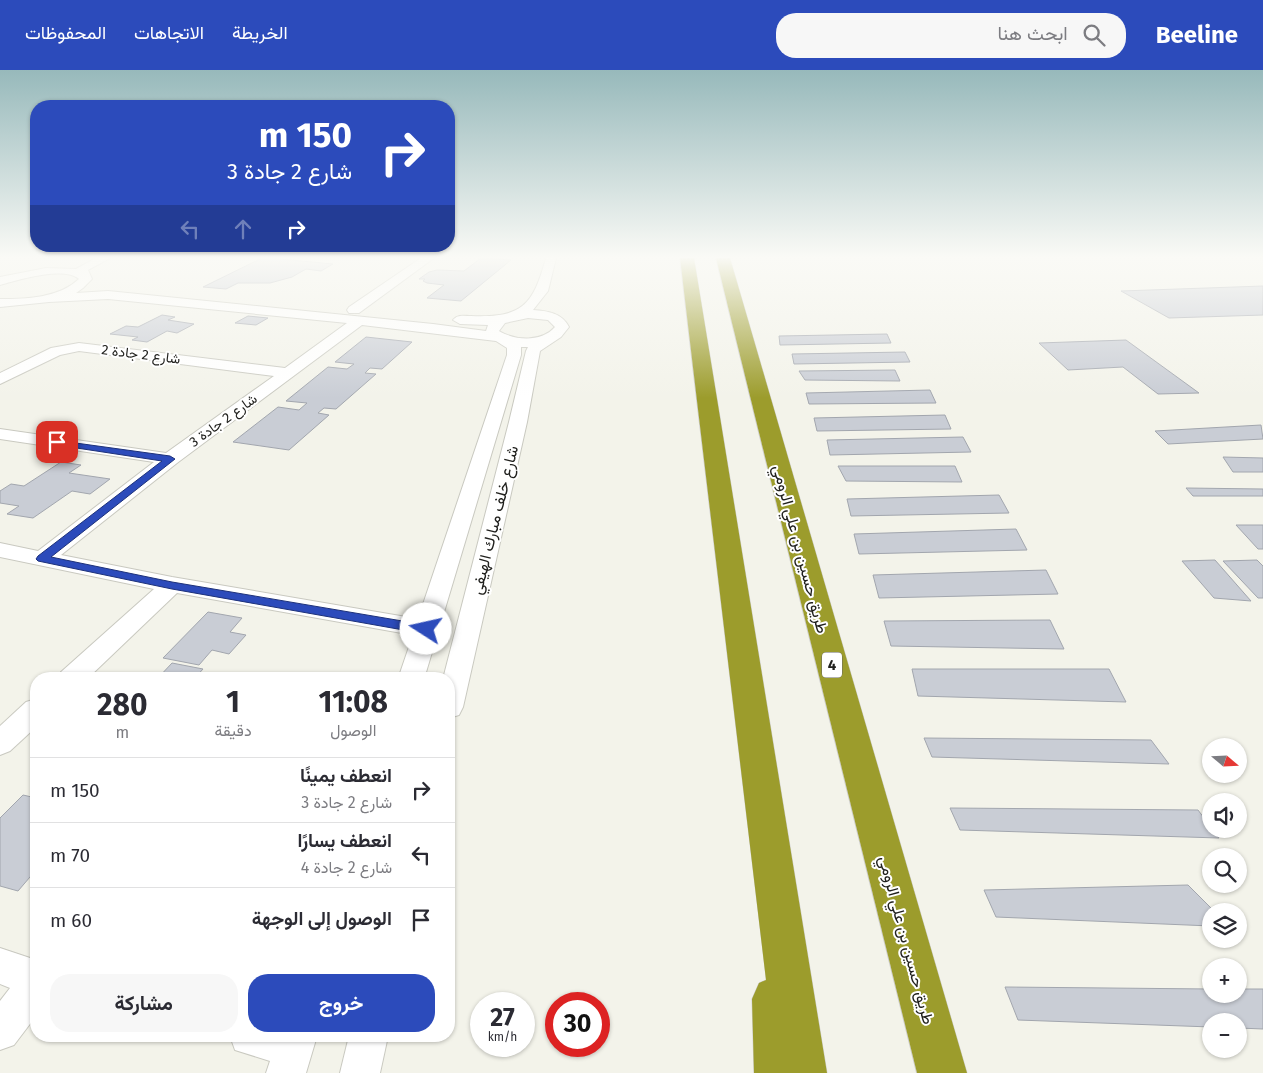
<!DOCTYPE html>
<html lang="ar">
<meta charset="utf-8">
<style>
:root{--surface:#fff;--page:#f7f7f7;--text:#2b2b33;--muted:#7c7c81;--line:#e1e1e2;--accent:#2c4bbb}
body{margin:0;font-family:"Fira Sans",Vazirmatn,sans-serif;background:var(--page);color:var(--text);direction:rtl;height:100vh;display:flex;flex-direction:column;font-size:19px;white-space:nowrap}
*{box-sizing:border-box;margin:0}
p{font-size:16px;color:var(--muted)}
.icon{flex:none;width:28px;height:28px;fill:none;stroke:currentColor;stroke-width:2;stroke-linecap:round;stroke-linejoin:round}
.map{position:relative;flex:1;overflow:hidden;direction:ltr}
.panel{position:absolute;left:30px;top:602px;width:425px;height:370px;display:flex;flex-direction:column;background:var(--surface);border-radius:20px;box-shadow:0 1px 4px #0004;direction:rtl}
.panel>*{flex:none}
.top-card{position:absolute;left:30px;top:30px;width:425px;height:152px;border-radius:20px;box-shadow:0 1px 4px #0004;direction:rtl;background:#2c4bbb;color:#fff;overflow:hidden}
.needle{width:32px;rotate:109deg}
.tools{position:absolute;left:1202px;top:668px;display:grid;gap:10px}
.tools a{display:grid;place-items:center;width:45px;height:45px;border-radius:50%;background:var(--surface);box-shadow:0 1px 4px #0004;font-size:25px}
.speed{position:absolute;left:470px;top:922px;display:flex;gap:10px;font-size:25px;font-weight:700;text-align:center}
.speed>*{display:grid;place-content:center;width:65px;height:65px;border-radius:50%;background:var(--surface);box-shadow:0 1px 4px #0004;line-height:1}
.speed small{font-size:12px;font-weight:400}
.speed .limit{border:8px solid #d22;background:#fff;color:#111}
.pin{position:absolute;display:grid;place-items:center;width:42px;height:42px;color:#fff;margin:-21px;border-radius:10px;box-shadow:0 2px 8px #0006}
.me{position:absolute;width:55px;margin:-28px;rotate:280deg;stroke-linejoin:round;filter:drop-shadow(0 0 4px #0008)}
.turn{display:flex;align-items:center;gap:18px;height:105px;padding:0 20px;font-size:22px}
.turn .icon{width:65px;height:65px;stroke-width:2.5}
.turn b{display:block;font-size:35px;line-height:42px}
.lanes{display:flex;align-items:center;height:48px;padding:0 20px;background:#0003;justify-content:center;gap:25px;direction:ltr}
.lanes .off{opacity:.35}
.eta{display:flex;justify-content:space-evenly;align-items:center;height:85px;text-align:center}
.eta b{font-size:30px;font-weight:700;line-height:35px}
.primary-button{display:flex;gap:10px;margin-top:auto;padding:10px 20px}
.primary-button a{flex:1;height:58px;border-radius:20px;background:var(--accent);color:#fff;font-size:20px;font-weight:700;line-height:58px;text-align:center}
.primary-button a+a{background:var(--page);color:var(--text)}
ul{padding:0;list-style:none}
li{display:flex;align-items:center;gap:15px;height:65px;padding:0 20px;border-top:1px solid var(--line)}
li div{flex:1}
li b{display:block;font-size:19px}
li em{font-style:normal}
header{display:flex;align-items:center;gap:30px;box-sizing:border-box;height:70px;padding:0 25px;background:var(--accent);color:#fff}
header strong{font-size:24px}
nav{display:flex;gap:28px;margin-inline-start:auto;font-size:18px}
.search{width:350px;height:45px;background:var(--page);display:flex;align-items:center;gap:12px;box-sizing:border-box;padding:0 18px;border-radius:20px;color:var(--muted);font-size:19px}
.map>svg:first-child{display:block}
</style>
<header>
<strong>Beeline</strong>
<div class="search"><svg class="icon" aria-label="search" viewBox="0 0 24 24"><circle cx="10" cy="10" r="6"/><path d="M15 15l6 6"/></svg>ابحث هنا</div>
<nav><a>الخريطة</a><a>الاتجاهات</a><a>المحفوظات</a></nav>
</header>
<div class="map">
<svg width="1263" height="1003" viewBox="0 0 1263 1003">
<rect width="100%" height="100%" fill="#f3f3ea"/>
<!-- building -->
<g fill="#c9cdd5" stroke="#a2a6ae">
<polygon points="262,188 270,188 333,194 321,201 306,199 292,207 270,213 238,213 226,219 203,217"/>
<polygon points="481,188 511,190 461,231 427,228 444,215 427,213 423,211 425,209 419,209 429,202 437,200 464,201"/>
<polygon points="1263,216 1263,245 1169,248 1121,221"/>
<polygon points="162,245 175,247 168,250 194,254 177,263 167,261 147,272 132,270 138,267 110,264 126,256 138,257"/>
<polygon points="248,246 268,248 256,255 235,253"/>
<polygon points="887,264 891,273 780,275 779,266"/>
<polygon points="366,267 412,272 382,299 370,298 365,303 376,304 336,339 324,338 318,343 329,345 289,380 233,372 278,337 299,340 307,333 286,331 328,297 347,299 354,294 335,292"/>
<polygon points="1126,270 1199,323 1158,324 1123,297 1068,300 1039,273"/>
<polygon points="905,282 910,292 794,294 792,284"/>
<polygon points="895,300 900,311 805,310 799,301"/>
<polygon points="930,320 936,333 809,334 806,323"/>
<polygon points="945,345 951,359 817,361 814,348"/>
<polygon points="1261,355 1263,369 1168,374 1155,361"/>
<polygon points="963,367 971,382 830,385 827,370"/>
<polygon points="1223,387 1263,388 1263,402 1233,402"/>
<polygon points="61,392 81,395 69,403 110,409 90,424 72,421 33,448 7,444 19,436 0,433 0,421 11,414 24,416"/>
<polygon points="838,396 955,396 962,412 846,411"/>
<polygon points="1186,418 1263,419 1263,426 1193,426"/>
<polygon points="999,425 1009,443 851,446 847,429"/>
<polygon points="1236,455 1263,455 1263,479 1258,479"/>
<polygon points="1016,459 1027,480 859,484 854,464"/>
<polygon points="1215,490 1251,531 1214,528 1182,491"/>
<polygon points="1257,490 1263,496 1263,528 1258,528 1223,491"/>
<polygon points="1046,500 1058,524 879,528 873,505"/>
<polygon points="208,542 242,548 230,562 246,565 229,584 212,580 199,595 163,588"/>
<polygon points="1050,550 1064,579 891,576 884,551"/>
<polygon points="172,593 203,599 194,609 157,609"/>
<polygon points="912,599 1109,599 1126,632 918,626"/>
<polygon points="924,668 1151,670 1169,694 932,687"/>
<polygon points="23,725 36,728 36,800 18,821 0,816 0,748"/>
<polygon points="950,738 1198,740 1219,768 960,760"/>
<polygon points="1188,815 1214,841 1211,841 1211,856 996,847 984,820"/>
<polygon points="1005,917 1211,919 1211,924 1239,924 1239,919 1263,919 1263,959 1239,958 1239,951 1211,951 1211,957 1018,950"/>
</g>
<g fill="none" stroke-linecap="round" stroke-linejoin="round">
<defs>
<g id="minor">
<path d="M96,188H110L88,200L92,209L83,218L76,223L108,221L433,254L486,261L488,255L460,254L453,250C458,244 464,246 471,246C523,248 533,235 546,188H556L548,221L533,240C548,241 562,243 569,257L561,267L540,281L527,352L463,637L459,645L449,648V609H443L509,352L526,281L528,277H521V285L424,609H398L413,565L177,523L87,609H57L61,602L154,519L0,487V473L38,481L154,392L0,369V359L166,383L274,306L79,281L60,285L0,314V303L51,278L79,273L285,298L347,253L108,229L49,232L0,237V229C26,229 59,228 79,209C64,196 18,210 0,215V207L46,198L76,199ZM528,248L548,250L555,257C542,272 516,271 499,261L505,253ZM362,255L496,271L507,278V285L418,549L172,507L61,485L177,393Z"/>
<polygon points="421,188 434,188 359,243 349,243 347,240 349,237"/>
<polygon points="36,629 36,657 10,681 0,685 0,656 26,632"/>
<polygon points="0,878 36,890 36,946 14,975 0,980 0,931 10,918 0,914"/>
<polygon points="230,966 317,966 306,1003 266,1003 270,991 235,980"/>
<polygon points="349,966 388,966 380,1003 340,1003"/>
</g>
<g id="highway">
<polygon points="680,188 694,188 827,1003 754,1003 752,929 759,913 766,910"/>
<polygon points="716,188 730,188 967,1003 917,1003"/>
</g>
</defs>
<!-- minor casing -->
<use href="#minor" stroke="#c9c9c0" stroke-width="2"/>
<!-- highway casing -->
<use href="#highway" stroke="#cecece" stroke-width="1"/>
<!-- minor -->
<use href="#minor" fill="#fff" fill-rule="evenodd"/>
<!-- highway -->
<use href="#highway" fill="#9c9c2c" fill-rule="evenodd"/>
</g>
<!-- sky -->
<linearGradient id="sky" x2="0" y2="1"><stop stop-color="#97b9bb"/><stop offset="0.57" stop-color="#fafaf6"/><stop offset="1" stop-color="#fafaf6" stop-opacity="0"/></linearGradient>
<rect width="1263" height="328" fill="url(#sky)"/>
<!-- route -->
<polygon fill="#2c4bbb" stroke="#1d317a" points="54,370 170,386 175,389 51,487 172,512 426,555 433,559 426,564 172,519 38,491 36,489 38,486 162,391 57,375 54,374"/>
<g text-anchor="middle" stroke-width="4" stroke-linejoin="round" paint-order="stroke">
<!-- far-street labels -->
<g font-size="14" fill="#21211e" stroke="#fff">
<text transform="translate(141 284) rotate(7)" y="5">شارع 2 جادة 2</text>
<text transform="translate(223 350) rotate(-36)" y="5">شارع 2 جادة 3</text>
</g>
<!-- shield labels -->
<rect fill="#fff" stroke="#646462" stroke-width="1" x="822" y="582.5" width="20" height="25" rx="4"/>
<g font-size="15" font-weight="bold" fill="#21211e">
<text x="832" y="600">4</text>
</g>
<!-- street labels -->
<g font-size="16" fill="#21211e" stroke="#fff">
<text transform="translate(494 450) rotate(-76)" y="6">شارع خلف مبارك الهيفي</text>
<text transform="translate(801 479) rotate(75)" y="6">طريق حسين بن علي الرومي</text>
<text transform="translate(907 870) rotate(75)" y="6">طريق حسين بن علي الرومي</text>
</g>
</g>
</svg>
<div class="tools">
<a><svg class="needle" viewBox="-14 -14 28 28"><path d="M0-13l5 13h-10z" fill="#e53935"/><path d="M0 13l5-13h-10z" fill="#7c7c81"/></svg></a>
<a><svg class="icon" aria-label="sound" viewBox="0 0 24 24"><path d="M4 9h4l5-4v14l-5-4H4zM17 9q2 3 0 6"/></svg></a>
<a><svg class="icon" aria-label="search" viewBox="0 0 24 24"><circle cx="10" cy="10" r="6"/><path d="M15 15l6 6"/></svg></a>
<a><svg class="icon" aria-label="layers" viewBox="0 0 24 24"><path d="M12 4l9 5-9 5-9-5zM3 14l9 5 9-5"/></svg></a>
<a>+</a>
<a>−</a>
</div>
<div class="speed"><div>27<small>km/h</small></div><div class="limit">30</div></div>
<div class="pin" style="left:57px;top:372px;background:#d93025"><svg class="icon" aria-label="arrive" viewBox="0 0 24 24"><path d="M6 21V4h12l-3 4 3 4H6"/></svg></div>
<svg class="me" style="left:426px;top:559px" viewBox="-20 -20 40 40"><circle r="19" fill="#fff"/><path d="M0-13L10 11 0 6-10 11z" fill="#2c4bbb"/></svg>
<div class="top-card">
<div class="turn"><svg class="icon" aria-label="right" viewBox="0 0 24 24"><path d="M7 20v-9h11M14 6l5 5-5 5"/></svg><div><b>150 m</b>شارع 2 جادة 3</div></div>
<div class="lanes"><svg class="icon off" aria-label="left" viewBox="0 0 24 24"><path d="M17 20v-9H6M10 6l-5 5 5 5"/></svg><svg class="icon off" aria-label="ahead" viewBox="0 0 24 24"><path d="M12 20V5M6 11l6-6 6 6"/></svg><svg class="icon" aria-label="right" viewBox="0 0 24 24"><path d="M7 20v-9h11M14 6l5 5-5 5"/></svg></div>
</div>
<section class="panel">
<div class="eta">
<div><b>11:08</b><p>الوصول</p></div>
<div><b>1</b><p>دقيقة</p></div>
<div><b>280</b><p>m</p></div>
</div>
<ul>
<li><svg class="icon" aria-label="right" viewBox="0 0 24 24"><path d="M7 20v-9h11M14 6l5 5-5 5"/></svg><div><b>انعطف يمينًا</b><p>شارع 2 جادة 3</p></div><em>150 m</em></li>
<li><svg class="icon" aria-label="left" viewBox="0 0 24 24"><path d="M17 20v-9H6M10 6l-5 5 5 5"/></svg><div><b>انعطف يسارًا</b><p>شارع 2 جادة 4</p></div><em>70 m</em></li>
<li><svg class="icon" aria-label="arrive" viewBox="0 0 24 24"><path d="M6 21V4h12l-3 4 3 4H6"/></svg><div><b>الوصول إلى الوجهة</b></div><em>60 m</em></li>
</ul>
<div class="primary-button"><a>خروج</a><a>مشاركة</a></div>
</section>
</div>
